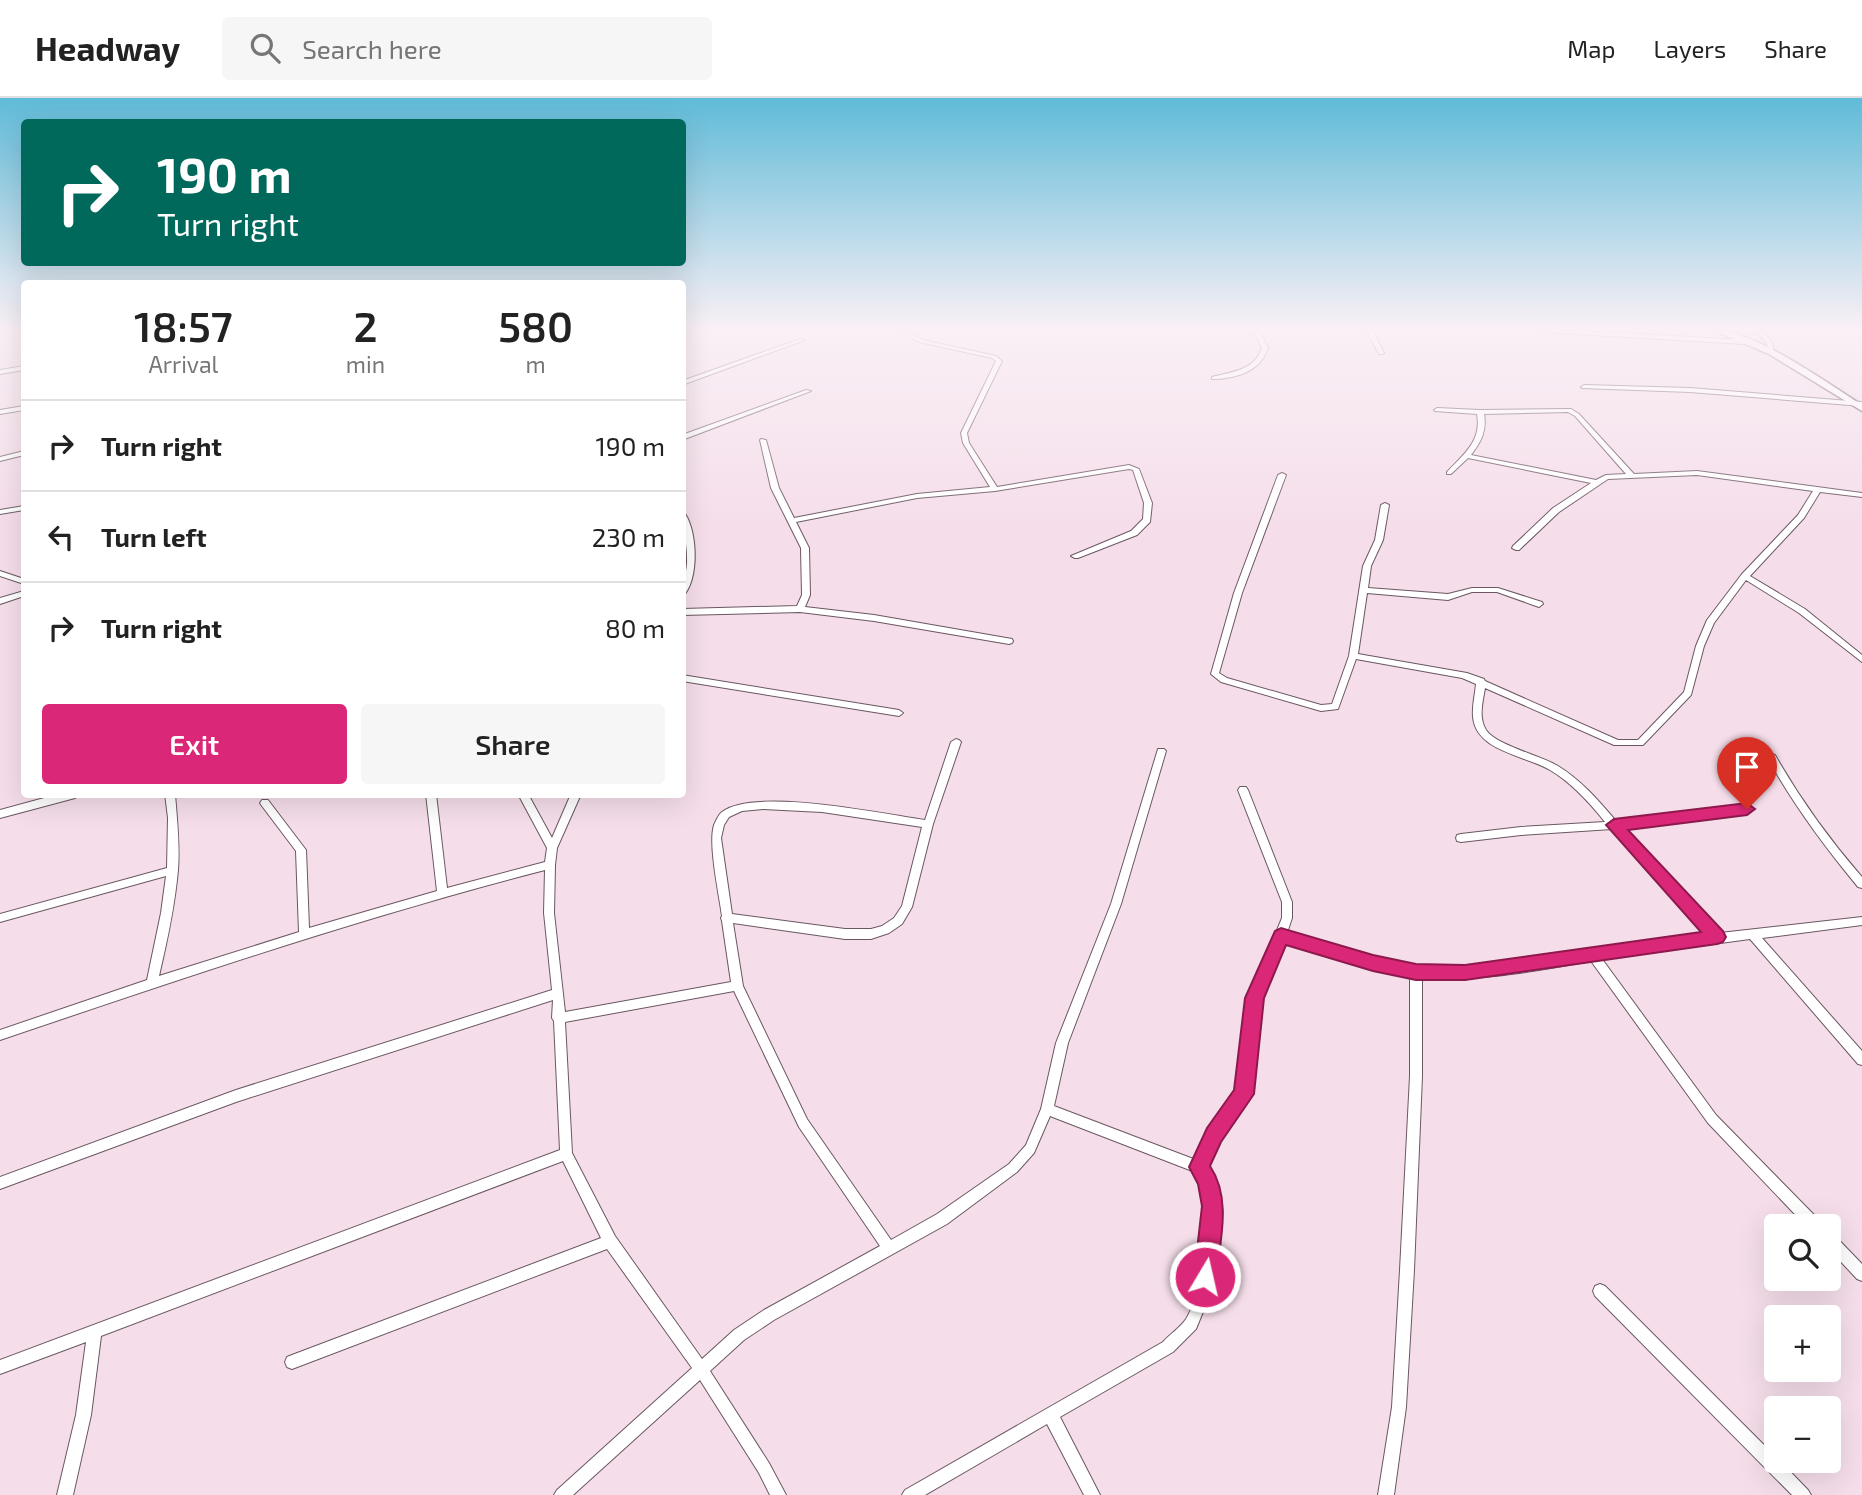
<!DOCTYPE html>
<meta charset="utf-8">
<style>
:root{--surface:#fff;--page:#f6f6f6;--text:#222;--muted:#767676;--line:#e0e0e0;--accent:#db2777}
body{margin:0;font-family:"Exo 2",sans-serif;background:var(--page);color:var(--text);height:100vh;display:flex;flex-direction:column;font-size:26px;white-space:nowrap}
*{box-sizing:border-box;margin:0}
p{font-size:23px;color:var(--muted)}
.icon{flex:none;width:38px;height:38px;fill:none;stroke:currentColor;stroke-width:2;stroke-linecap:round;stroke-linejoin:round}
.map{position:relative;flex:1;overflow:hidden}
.drawer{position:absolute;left:21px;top:182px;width:665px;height:518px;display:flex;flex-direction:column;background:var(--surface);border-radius:7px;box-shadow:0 7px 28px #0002}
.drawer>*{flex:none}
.top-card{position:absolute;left:21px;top:21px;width:665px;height:147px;border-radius:7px;box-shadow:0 7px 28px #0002;background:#00695c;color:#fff;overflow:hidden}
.buttons{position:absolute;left:1764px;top:1116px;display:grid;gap:14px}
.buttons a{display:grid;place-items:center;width:77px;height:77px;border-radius:7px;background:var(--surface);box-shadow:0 7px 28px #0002;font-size:35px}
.pin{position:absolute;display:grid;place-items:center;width:60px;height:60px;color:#fff;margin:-72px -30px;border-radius:50% 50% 50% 0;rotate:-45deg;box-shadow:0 0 7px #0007}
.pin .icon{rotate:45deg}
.me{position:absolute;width:77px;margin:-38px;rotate:9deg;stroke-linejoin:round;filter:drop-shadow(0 0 5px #0008)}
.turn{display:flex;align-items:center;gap:24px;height:147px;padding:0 21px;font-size:32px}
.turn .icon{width:91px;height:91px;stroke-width:2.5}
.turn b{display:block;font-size:49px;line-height:60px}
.eta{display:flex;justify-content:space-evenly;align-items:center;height:119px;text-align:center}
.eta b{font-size:42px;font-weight:600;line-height:49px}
.primary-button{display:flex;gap:14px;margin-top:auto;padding:14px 21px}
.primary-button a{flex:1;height:80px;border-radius:7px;background:var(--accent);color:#fff;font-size:28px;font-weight:600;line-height:80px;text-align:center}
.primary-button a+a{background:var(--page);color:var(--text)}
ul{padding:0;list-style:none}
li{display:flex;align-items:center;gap:21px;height:91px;padding:0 21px;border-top:2px solid var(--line)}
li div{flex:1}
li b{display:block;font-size:26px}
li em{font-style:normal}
header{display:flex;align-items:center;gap:42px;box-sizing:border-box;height:98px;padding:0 35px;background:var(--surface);border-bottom:2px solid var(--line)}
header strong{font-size:33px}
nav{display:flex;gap:38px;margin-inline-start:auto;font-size:24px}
.search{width:490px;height:63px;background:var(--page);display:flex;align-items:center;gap:18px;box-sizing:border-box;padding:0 24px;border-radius:7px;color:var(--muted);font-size:26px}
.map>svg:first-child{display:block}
</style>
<header>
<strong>Headway</strong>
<div class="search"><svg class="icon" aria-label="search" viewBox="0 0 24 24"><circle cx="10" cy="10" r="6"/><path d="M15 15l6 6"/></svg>Search here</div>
<nav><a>Map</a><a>Layers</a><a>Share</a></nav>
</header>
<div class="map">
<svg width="1862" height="1397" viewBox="0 0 1862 1397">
<rect width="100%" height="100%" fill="#f5deea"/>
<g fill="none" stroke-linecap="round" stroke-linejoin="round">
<defs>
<g id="minor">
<polygon points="686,232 695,232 682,237 682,233"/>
<polygon points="898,232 905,232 923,242 996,258 1002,263 967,335 969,345 997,389 1129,367 1139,371 1152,405 1150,424 1137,437 1078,460 1075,460 1071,458 1131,433 1143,421 1144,405 1133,372 1129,371 995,393 917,400 796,424 809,450 810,497 805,509 874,517 1012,541 1013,543 1012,545 1009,546 874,523 800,514 682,517 682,511 797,508 802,497 801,450 771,390 760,342 761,341 766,342 779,390 794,420 917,396 990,389 963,345 961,335 996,263 992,260 919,244"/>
<path d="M1253,232H1259L1268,250C1261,274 1234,281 1212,281V279C1232,274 1255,272 1262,250Z"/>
<polygon points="1366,232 1372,232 1384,255 1383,256 1379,256"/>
<polygon points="1538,232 1569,232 1744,242 1747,244 1744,246 1541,234"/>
<polygon points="1755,232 1761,232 1772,244 1774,255 1770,255 1766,244"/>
<polygon points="800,241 805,242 682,287 682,283"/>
<polygon points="24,268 24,272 0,276 0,272"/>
<polygon points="1584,287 1690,290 1862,304 1862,308 1690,294 1582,290 1581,289"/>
<polygon points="806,292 811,293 682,342 682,337"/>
<polygon points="24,308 24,312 0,316 0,312"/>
<path d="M1437,310L1480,312L1571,311L1579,316L1634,376L1697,373L1862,395V399L1820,394L1804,420L1750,478L1805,511L1862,557V564L1799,515L1746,482L1714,525L1704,548L1691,597L1643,647H1614L1485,590C1483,603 1478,619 1486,632C1496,647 1539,657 1558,668C1581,682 1599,703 1616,723L1747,707L1750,708L1752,711L1750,714L1747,715L1623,730L1720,835L1862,819V827L1762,840L1862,953V967L1858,966L1750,841L1602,861L1716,1017L1821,1124L1822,1129H1807L1708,1025L1591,863C1535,873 1479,884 1422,879V978L1414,1172L1406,1309L1394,1397H1378L1392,1309L1400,1172L1410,978V878L1363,868L1284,844L1261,900L1250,996L1218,1041L1206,1068L1217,1093L1219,1106V1141L1209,1199L1196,1231L1173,1254L1060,1319L1100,1397H1084L1047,1326L925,1397H902L905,1392L1163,1244C1170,1236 1180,1230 1186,1221C1202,1196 1211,1122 1205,1093C1203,1086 1198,1080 1195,1074L1050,1018L1034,1055L1017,1074L947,1126L774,1222L744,1242L710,1273L769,1365L786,1397H770L759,1375L700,1282L573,1397H554L557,1392L692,1270L607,1151L292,1271L287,1269L285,1264L287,1259L292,1257L601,1140L563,1063L101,1238L91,1317L73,1397H57L76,1317L86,1244L0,1276V1262L560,1052L554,923L552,920L553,902L236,1004L0,1091V1079L236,992L552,892L544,815L545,772C360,820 180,881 0,942V932L147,882L161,815L166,778L0,824V816L167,770L168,720L165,696H175C177,721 180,748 178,772C175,807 167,844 159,878L299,834L296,753L262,708L260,705L262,702H268L306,752L309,830L437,793L426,696H436L447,790L545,764L547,750L518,696H528L552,740L571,696H581L557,750L555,767L554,815L565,914L731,884L722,823L721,820L722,818C719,796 708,746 714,727C716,723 718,717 722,714C755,689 883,716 925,722L951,644L956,641L959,642L961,644L933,726L912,809L902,826L889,835L871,841H845L733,825L743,888L807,1021L891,1142L937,1116L1009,1066L1026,1047L1041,1011L1056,945L1111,806L1158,651H1164L1166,653L1121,806L1068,945L1054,1008L1196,1062L1210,1033L1238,994L1249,900L1282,820V804L1238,692L1240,689H1246L1248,692L1292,804V820L1287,835C1336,852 1386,868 1438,871C1490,874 1541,862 1592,853C1630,846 1669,842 1708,837L1612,731L1521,737L1461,744L1457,743L1456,740L1457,737L1461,736L1521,729L1605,724C1589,704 1572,685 1550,672C1524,657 1476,653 1473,619C1472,608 1475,597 1476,586L1462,580L1356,561L1338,611L1321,613L1221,584L1211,576L1234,495L1278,377L1282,375L1286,377L1242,495L1219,575L1227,580L1321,607L1332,606L1349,558L1363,468L1375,442L1381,407L1385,405L1389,407L1383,442L1371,468L1368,490L1448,496L1472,490H1498L1542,504L1543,506L1539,509L1497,494H1472L1448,502L1367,495L1358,556L1467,575L1484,581L1485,583L1618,642H1638L1684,594L1696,548L1707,522L1742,476L1798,417L1813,393L1697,377L1608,381L1559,414L1519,452H1516L1512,450L1513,448L1553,410L1591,385L1468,360L1451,376H1447V374C1464,356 1482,343 1477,316L1435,313L1434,312ZM1568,314L1575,318L1626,376L1606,377L1596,382L1471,357C1481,344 1487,333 1484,316ZM763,711L822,714L922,729L902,808L894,820L882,828L871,831H845L732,816L721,740L724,727L729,719L742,713ZM734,893L799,1029L880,1148L764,1212L734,1232L702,1261L615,1138L572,1055L565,924Z"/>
<polygon points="24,353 24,357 0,363 0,359"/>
<polygon points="24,408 24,412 0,416 0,412"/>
<path d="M682,412C698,428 700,484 682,499C682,485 688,473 687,459C687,443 682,428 682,412Z"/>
<polygon points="0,473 24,481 24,486 0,478"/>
<polygon points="24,493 24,498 0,506 0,500"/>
<polygon points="682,577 899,612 903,615 899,618 682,583"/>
<path d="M1772,656L1775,657C1800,701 1829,741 1862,779V790L1858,789C1824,748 1793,706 1767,659Z"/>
<polygon points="59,696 80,696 75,700 0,720 0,712"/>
<polygon points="1829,1136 1834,1137 1862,1166 1862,1183 1857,1181 1829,1151"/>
<polygon points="1600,1186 1605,1188 1776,1359 1776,1363 1780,1363 1808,1392 1811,1397 1792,1397 1595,1198 1593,1193 1595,1188"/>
</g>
<path id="tertiary" d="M1713,232C1753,231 1827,285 1862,307V313L1769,256Z"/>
</defs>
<!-- minor casing -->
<use href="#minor" stroke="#6a5761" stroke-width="2"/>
<!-- tertiary casing -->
<use href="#tertiary" stroke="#6a5761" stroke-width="3"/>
<!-- minor -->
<use href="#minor" fill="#fff" fill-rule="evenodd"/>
<!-- tertiary -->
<use href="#tertiary" fill="#fff" fill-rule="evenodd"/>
</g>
<!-- sky -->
<linearGradient id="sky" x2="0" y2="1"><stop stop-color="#5fbbd8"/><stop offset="0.54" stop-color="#faf0f6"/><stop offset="1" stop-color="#faf0f6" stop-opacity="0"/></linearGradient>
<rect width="1862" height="427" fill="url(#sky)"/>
<!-- route -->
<path fill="#db2777" stroke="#8e194d" stroke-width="2" d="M1747,705L1755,711L1747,717L1628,732L1723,833L1726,839L1723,844L1717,846L1465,882H1416L1373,873L1286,847L1264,900L1254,996L1221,1044L1210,1068C1232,1101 1220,1143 1216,1179L1213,1187L1205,1190L1197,1187L1194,1179L1202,1108L1198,1086L1189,1069L1207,1030L1234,992L1245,900L1275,833L1281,830L1373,857L1416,866L1465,867L1701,834L1606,727L1614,721Z"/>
</svg>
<div class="buttons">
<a><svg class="icon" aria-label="search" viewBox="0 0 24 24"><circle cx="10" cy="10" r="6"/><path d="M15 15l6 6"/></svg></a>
<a>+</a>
<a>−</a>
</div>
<div class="pin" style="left:1747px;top:711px;background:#d93025"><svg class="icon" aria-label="arrive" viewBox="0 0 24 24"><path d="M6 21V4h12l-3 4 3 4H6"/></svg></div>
<svg class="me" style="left:1205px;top:1179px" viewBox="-20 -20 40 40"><circle r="17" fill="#db2777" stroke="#fff" stroke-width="3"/><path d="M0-11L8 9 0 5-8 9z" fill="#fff"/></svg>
<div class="top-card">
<div class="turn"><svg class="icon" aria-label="right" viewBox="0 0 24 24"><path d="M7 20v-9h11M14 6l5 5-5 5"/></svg><div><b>190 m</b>Turn right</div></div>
</div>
<section class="drawer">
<div class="eta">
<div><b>18:57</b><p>Arrival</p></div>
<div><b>2</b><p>min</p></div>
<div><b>580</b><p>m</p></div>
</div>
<ul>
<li><svg class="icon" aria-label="right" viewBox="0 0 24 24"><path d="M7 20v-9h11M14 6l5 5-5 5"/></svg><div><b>Turn right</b></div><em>190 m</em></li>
<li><svg class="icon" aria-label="left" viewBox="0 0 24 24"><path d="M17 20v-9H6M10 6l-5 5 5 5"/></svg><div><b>Turn left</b></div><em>230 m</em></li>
<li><svg class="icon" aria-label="right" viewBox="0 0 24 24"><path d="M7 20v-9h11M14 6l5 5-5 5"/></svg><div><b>Turn right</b></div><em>80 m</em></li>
</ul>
<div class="primary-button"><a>Exit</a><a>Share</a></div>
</section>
</div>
